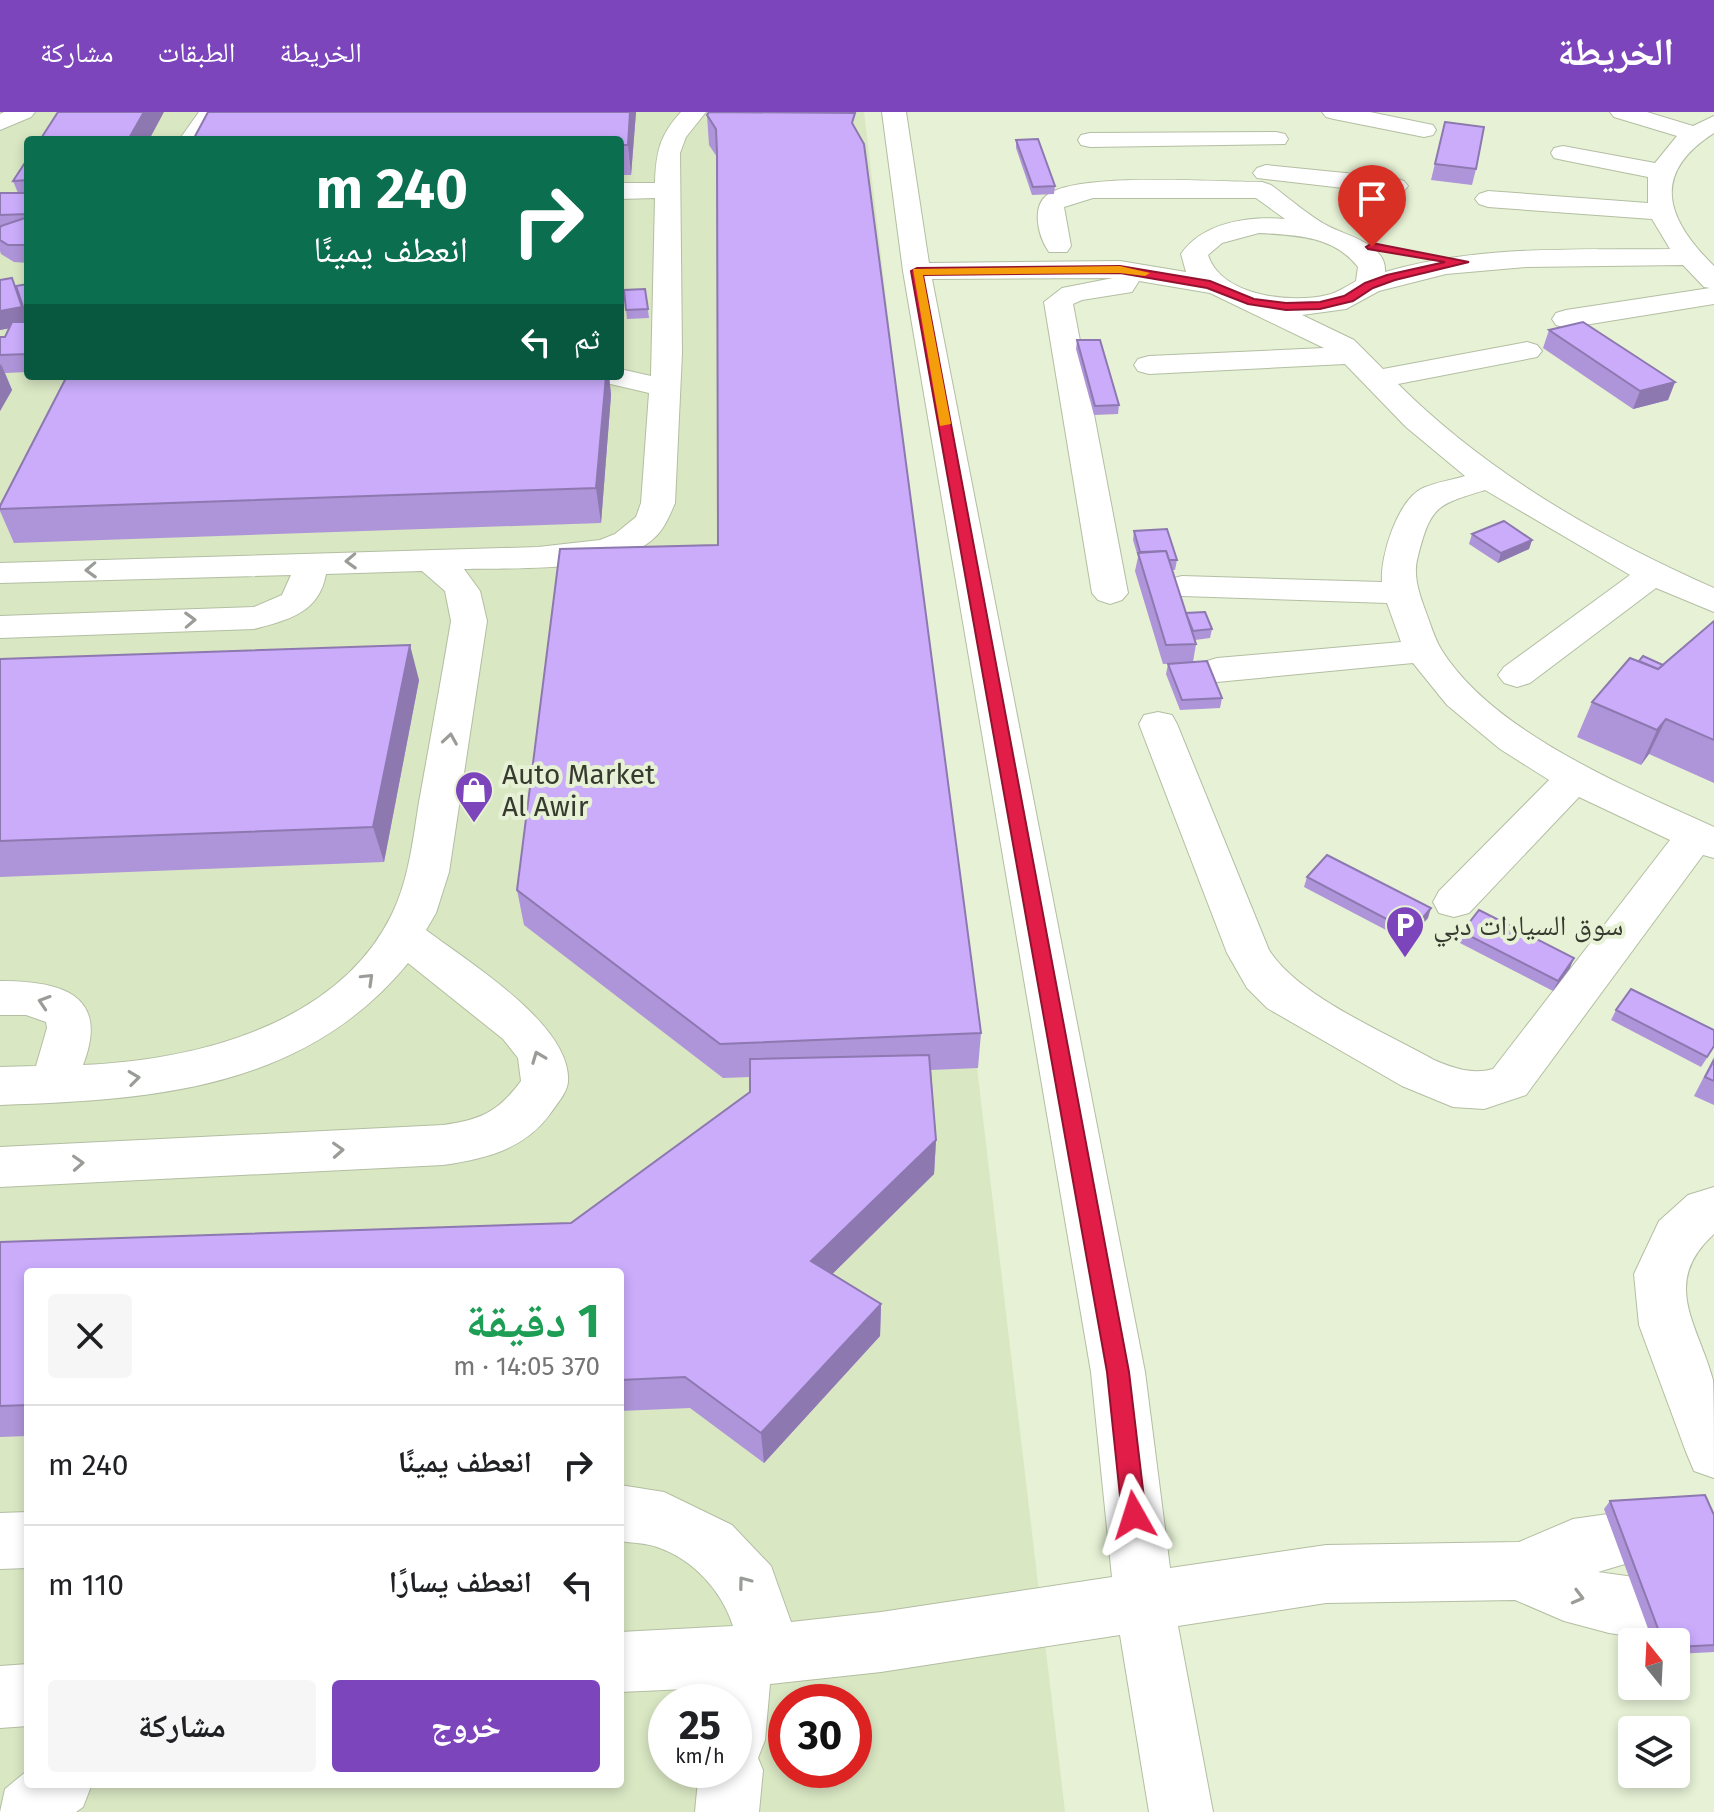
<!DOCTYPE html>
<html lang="ar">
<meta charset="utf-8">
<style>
:root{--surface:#fff;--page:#f6f6f6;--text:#202124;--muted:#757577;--line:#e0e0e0;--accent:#7c45bc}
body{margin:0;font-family:"Fira Sans","Noto Naskh Arabic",sans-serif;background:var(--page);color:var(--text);direction:rtl;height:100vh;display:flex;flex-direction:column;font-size:30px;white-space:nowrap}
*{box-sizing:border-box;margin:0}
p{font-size:26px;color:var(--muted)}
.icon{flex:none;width:44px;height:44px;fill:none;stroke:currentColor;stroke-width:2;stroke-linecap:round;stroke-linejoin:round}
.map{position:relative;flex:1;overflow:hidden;direction:ltr}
.sheet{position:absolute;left:24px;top:1156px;width:600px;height:520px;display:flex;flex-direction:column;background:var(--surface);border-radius:8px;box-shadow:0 4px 12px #0003;direction:rtl}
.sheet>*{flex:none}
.hud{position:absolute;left:24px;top:24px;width:600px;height:244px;border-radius:8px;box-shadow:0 4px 12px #0003;direction:rtl;background:#0b6e4f;color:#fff;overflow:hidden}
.needle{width:52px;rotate:342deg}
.fabs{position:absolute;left:1618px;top:1516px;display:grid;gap:16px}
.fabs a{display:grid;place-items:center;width:72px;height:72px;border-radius:8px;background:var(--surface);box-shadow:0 4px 12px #0003;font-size:40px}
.speed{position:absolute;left:648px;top:1572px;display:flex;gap:16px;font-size:40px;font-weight:700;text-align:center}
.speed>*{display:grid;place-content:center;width:104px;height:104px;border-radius:50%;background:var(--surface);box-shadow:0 4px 12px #0003;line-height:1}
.speed small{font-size:20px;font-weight:400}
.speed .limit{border:12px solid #d22;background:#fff;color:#111}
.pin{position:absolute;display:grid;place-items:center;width:68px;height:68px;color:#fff;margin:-82px -34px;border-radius:50% 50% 50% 0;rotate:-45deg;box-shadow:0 0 8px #0007}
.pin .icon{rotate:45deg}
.me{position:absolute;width:88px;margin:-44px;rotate:354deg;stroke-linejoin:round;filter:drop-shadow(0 0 6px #0008)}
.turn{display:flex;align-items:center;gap:28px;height:168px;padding:0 24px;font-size:36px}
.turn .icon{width:104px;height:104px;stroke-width:2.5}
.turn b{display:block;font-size:56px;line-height:68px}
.then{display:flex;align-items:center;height:76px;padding:0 24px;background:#0003;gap:16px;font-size:30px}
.round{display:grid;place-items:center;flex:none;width:84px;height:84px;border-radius:8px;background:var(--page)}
.head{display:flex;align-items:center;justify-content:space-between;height:136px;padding:0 24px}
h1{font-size:48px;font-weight:700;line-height:60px;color:#1e9e55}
.primary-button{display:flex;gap:16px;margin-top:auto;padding:16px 24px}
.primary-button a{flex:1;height:92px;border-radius:8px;background:var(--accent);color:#fff;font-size:32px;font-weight:700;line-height:92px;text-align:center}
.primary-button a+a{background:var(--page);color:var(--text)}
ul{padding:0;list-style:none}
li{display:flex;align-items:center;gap:24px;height:120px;padding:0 24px;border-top:2px solid var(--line)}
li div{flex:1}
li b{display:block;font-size:30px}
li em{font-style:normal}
header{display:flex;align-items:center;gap:48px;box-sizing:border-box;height:112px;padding:0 40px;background:var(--accent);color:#fff}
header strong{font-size:38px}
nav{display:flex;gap:44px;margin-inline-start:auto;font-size:28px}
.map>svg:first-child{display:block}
</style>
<header>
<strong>الخريطة</strong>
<nav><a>الخريطة</a><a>الطبقات</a><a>مشاركة</a></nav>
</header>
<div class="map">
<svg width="1714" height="1700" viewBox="0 0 1714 1700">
<rect width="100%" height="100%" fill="#e6f1d5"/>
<!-- built -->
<path fill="#d9e7c3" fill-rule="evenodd" d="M0,0H864L1065,1700H0ZM28,28H620V264H28ZM28,1160H620V1672H28ZM666,1590H734V1658H666ZM786,1590H854V1658H786Z"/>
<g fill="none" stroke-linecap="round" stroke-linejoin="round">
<defs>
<g id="minor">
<polygon points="4,0 35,0 31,5 0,18 0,2"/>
<polygon points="199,0 223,0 203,28 179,28"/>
<path d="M681,0H706L686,25L680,41L682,241L675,391C669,405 664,418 652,428C615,460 513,456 464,457L480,479L487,509L449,760L436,801L426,818C468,850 572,913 568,970C567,981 556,993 550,1002C524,1038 484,1047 443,1053L0,1075V1035L443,1013C481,1008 498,1000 521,969L518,946L503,927L408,851C304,978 152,988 0,993V955L36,954L47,916L46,910L26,903H0V869C59,869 111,881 83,953C196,948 338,913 392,802C409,767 413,727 419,690C430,629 441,569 451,509L445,479L422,459L326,462C319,501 288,508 254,517L0,526V504L254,495L282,483L291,463L0,471V451L538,435L600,428L615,422L636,405L641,391L649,281L602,270L598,264H620V257L651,264L655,86L620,87V71H655C656,39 660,23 681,0Z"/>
<path d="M882,0H906L929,151L1120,149L1186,160L1181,142C1203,110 1249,104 1285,107L1256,86H1093L1064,95L1071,134L1067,140H1049C1037,123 1030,90 1052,80C1090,61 1215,70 1262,70L1271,73C1289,86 1309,104 1328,114C1347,124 1387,132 1385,160C1477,133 1575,138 1670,137L1652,107L1488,95L1479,92L1475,87L1479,82L1488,79L1648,91V65L1563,48L1554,46L1551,41L1554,36L1563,34L1655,51L1677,24L1614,5L1610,0H1647L1693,14L1714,4V21C1650,62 1666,107 1714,154V192L1566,216L1556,213L1552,207L1556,201L1566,198L1710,176L1704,175L1683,153L1526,155L1446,162L1379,179L1346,197L1302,203L1354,228L1383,257L1527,230L1537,233L1542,239L1537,245L1398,272C1486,360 1600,426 1714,476V500L1656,476L1530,571L1517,575L1504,571L1498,563L1504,555L1630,463L1485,378C1437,393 1431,393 1418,444C1412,464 1420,484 1427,503C1431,514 1435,527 1441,537C1493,621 1627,675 1714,715V746L1703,743L1526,983L1484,997L1453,995L1402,974L1267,896L1247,876L1227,841L1139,612L1144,603L1158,600L1172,603L1177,612L1269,838C1299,885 1385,920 1434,948C1453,956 1472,963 1493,957L1670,728L1579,685L1469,801L1454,805L1439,801L1433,790L1439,779L1549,668L1500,637L1447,593L1413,551L1217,570L1204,566L1198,558L1204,550L1217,546L1401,530L1387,491L1182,484L1170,481L1165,474L1170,467L1182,464L1382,470C1380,444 1398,387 1423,376C1436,370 1452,368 1465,364L1406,315L1345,252L1149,262L1138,259L1134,253L1138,247L1149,244L1324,236L1210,181L1139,169L1132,180L1082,188L1073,192L1128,481L1122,488L1110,492L1098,488L1092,481L1044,190L1062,176L1113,166L932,167L1145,1260L1170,1456L1326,1433L1519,1430L1573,1407L1615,1401L1635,1409L1644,1429L1635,1449L1598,1460L1641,1466L1662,1475L1671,1496L1662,1517L1641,1526L1609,1521L1564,1509L1515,1488L1326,1491L1178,1514L1213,1700H1149L1120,1523L881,1560L770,1572L765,1628L758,1646L763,1658L759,1700H695L699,1658H734V1590H707L708,1576L620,1580V1520L733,1514C722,1479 693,1447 657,1435C646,1431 632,1431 620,1429V1373L664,1380L732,1413L771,1454L791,1510L881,1500L1112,1465L1091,1260L903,159ZM1259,121C1295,123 1334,124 1358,155L1356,169C1347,174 1337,181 1327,183C1291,192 1221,184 1208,143L1222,131Z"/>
<polygon points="1322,0 1370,0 1433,13 1436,18 1433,23 1424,25 1334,7 1326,5"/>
<polygon points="1276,20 1285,22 1288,27 1285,32 1090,35 1081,33 1078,28 1081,23 1090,21"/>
<polygon points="1266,53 1395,66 1404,69 1408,74 1404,79 1395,82 1257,66 1253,61 1257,56"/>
<path d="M1714,1075V1122C1660,1171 1698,1212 1713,1268C1714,1291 1714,1340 1714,1366L1694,1359L1686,1340L1639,1213L1634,1162L1659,1109L1688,1083Z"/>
<polygon points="28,1400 28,1456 0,1457 0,1401"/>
<polygon points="28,1552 28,1614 0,1616 0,1554"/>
<polygon points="28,1658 28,1672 92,1672 83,1695 76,1700 0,1700 5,1677"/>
</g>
</defs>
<!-- minor casing -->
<use href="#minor" stroke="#b3bea2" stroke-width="2"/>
<!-- minor -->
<use href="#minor" fill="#fff" fill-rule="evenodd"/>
</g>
<!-- wall -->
<g fill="#ae94d8">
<polygon points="208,0 636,0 631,63 620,63 620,28"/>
<polygon points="707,3 855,17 981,921 978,956 931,958 936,1028 934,1062 832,1162 881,1192 880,1224 764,1351 690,1296 620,1299 620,1160 28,1160 28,1324 0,1325 0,1130 571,1111 750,980 750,965 723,966 524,813 517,778 718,433 717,45 709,33"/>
<polygon points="1445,10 1476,57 1472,73 1431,68"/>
<polygon points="1016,28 1055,74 1054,82 1032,83 1016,36"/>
<polygon points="28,46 28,151 14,150 1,142 0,139 0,81 18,81 13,69"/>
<polygon points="0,168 16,174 28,172 28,260 5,261 12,278 0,299 0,225 5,225 9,216 0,218"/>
<polygon points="645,177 649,206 627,207 624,178"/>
<polygon points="1549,218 1675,270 1668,288 1633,297 1543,236"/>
<polygon points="1077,228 1119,293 1118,302 1094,303 1076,237"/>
<polygon points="142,264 609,264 611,283 601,411 14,431 0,399 0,397"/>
<polygon points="1134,419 1177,448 1175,458 1172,458 1186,501 1212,517 1210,526 1195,528 1196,532 1193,550 1222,586 1220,596 1180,598 1166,562 1168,552 1180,551 1163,552 1135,459 1138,445 1133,428"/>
<polygon points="1472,422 1532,428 1529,437 1498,451 1469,432"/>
<polygon points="1714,509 1714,671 1649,642 1641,653 1577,625 1592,590 1639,549 1663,553"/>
<polygon points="0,547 419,568 384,750 0,765"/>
<polygon points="1307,765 1428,806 1407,829 1304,775"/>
<polygon points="1462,820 1570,856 1553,879 1458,830"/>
<polygon points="1616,898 1714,935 1701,955 1611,908"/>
<polygon points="1714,945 1714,993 1694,984"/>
<polygon points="1610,1389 1714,1403 1714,1540 1676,1542 1676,1530 1653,1530 1604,1397"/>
</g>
<!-- shaded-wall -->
<g fill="#8d78b0">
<polygon points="144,0 164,0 149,28 128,28"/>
<polygon points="630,0 636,0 631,63 628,33"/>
<polygon points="19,183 28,203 28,213 0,218 0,199"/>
<polygon points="1,252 12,278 0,299 0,254"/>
<polygon points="606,264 609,264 611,283 601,411 596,376"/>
<polygon points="1675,270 1668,288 1633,297 1640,279"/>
<polygon points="1532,428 1529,437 1498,451 1501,441"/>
<polygon points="410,533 419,568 384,750 373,715"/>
<polygon points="1666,607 1649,642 1641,653 1657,618"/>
<polygon points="1431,796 1428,806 1407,829 1411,820"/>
<polygon points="1574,846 1570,856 1553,879 1558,869"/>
<polygon points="936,1028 934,1062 812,1182 811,1149"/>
<polygon points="881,1192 880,1224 764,1351 761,1321"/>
</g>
<!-- building -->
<g fill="#caacfb" stroke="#8d78b0" stroke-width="2">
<polygon points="58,0 144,0 128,28 40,28"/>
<polygon points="208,0 630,0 628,33 620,33 620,28 193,28"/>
<polygon points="709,0 855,1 852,11 864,32 981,921 720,932 517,778 560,437 718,433 717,40 716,17 707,3"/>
<polygon points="1445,10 1484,15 1476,57 1435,52"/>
<polygon points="1038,27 1055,74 1033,75 1016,28"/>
<polygon points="28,46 28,68 13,69"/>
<polygon points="0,81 28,81 28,102 0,103"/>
<polygon points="28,105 28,133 8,133 0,128 0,116 1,114"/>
<polygon points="12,166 22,195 0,199 0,168"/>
<polygon points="28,172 28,203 26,203 16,174"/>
<polygon points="645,177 648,197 626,198 624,178"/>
<polygon points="12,210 28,210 28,242 0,243 0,225 5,225"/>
<polygon points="1583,210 1675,270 1640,279 1549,218"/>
<polygon points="1077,228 1100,228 1119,293 1095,294"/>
<polygon points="142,264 606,264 596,376 0,397 0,394 66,266"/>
<polygon points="1504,409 1532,428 1501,441 1472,422"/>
<polygon points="1167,417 1177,448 1169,448 1166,439 1140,440 1134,419"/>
<polygon points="1166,439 1196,532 1166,533 1138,441"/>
<polygon points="1205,500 1212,517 1193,519 1186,501"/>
<polygon points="1714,509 1714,628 1666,607 1657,618 1592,590 1630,546 1658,557"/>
<polygon points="410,533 373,715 0,729 0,547"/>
<polygon points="1643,544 1663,553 1658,557 1639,549"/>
<polygon points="1207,549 1222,586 1182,588 1168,552"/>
<polygon points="1327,743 1431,796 1411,820 1307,765"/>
<polygon points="1479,798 1574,846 1558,869 1462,820"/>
<polygon points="1631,877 1714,918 1714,934 1707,945 1616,898"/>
<polygon points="929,943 936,1028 811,1149 881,1192 761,1321 685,1265 620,1268 620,1160 28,1160 28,1293 0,1294 0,1130 571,1111 750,980 750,947"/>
<polygon points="1714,948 1714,969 1705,965"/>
<polygon points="1705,1383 1714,1403 1714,1533 1676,1535 1676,1530 1663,1530 1610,1389"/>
</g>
<!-- one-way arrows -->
<defs><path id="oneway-chevron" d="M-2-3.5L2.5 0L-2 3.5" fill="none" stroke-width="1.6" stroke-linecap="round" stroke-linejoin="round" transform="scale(2)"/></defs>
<g stroke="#9a9c97">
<use href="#oneway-chevron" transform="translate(351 449) rotate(178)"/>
<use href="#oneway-chevron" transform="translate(91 458) rotate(178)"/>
<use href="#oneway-chevron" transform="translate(190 508) rotate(-2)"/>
<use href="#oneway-chevron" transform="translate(450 627) rotate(-81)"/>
<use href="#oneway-chevron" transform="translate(368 867) rotate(-44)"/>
<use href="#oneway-chevron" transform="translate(44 890) rotate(-162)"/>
<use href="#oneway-chevron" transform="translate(538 945) rotate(-111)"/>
<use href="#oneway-chevron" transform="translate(134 966) rotate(-7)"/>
<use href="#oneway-chevron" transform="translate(338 1038) rotate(-3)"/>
<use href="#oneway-chevron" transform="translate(78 1051) rotate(-3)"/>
<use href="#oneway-chevron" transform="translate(744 1470) rotate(-127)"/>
<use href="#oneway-chevron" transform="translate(1578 1485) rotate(15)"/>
</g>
<!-- route -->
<polygon fill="#e11d48" stroke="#92132f" stroke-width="2" points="1372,131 1469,150 1395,168 1373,176 1353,189 1320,197 1286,198 1248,192 1207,176 1120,161 923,163 1129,1260 1146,1403 1143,1411 1134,1414 1126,1411 1122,1403 1107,1260 911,159 917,156 1120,154 1210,169 1254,187 1286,191 1320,190 1344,184 1365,171 1387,163 1445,150 1368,137 1366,135"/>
<!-- slow -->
<polygon fill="#f59e0b" points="1120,154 1150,161 1145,164 1120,161 923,163 951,312 940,314 913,157"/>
<!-- icons -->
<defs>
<symbol id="shop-pin" viewBox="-11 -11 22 30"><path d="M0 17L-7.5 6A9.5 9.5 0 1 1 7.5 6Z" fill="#7c45bc" stroke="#e6f1d5"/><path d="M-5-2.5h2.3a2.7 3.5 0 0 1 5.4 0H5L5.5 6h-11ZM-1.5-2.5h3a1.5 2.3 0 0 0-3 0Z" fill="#fff"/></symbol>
<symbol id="parking-pin" viewBox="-11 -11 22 30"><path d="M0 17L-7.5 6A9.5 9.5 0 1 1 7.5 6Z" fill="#7c45bc" stroke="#e6f1d5"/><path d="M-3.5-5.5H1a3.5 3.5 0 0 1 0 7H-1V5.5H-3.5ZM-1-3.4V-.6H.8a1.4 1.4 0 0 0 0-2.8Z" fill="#fff"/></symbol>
</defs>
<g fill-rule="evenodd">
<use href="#shop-pin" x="452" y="656" width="44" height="60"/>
<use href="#parking-pin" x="1383" y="791" width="44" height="60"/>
</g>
<g text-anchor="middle" stroke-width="8" stroke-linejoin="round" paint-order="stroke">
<!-- poi labels -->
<g font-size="28" fill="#363a2f" stroke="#e6f1d5" text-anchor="start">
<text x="502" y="672">Auto Market<tspan x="502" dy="32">Al Awir</tspan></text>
<text x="1433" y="823">سوق السيارات دبي</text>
</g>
</g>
</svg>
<div class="fabs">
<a><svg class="needle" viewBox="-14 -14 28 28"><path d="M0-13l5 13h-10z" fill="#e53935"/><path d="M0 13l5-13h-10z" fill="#757577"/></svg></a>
<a><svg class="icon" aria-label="layers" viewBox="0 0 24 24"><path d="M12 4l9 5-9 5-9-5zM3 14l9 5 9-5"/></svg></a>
</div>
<div class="speed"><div>25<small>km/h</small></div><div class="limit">30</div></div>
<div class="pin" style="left:1372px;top:135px;background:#d93025"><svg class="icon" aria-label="arrive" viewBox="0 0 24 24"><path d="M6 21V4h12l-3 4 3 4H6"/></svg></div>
<svg class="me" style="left:1134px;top:1403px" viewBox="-20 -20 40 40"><path d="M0-17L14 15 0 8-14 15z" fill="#e11d48" stroke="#fff" stroke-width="4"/></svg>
<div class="hud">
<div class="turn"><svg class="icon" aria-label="right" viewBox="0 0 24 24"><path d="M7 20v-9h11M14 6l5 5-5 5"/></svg><div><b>240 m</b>انعطف يمينًا</div></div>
<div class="then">ثم<svg class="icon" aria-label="left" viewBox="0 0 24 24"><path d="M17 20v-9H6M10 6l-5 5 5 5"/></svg></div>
</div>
<section class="sheet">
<div class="head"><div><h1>1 دقيقة</h1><p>370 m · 14:05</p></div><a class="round"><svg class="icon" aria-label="close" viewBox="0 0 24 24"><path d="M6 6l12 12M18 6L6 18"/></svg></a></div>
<ul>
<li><svg class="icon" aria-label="right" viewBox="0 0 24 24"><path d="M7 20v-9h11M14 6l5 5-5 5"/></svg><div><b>انعطف يمينًا</b></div><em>240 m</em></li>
<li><svg class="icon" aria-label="left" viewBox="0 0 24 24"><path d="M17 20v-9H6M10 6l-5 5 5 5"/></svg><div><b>انعطف يسارًا</b></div><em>110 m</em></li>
</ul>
<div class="primary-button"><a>خروج</a><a>مشاركة</a></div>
</section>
</div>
